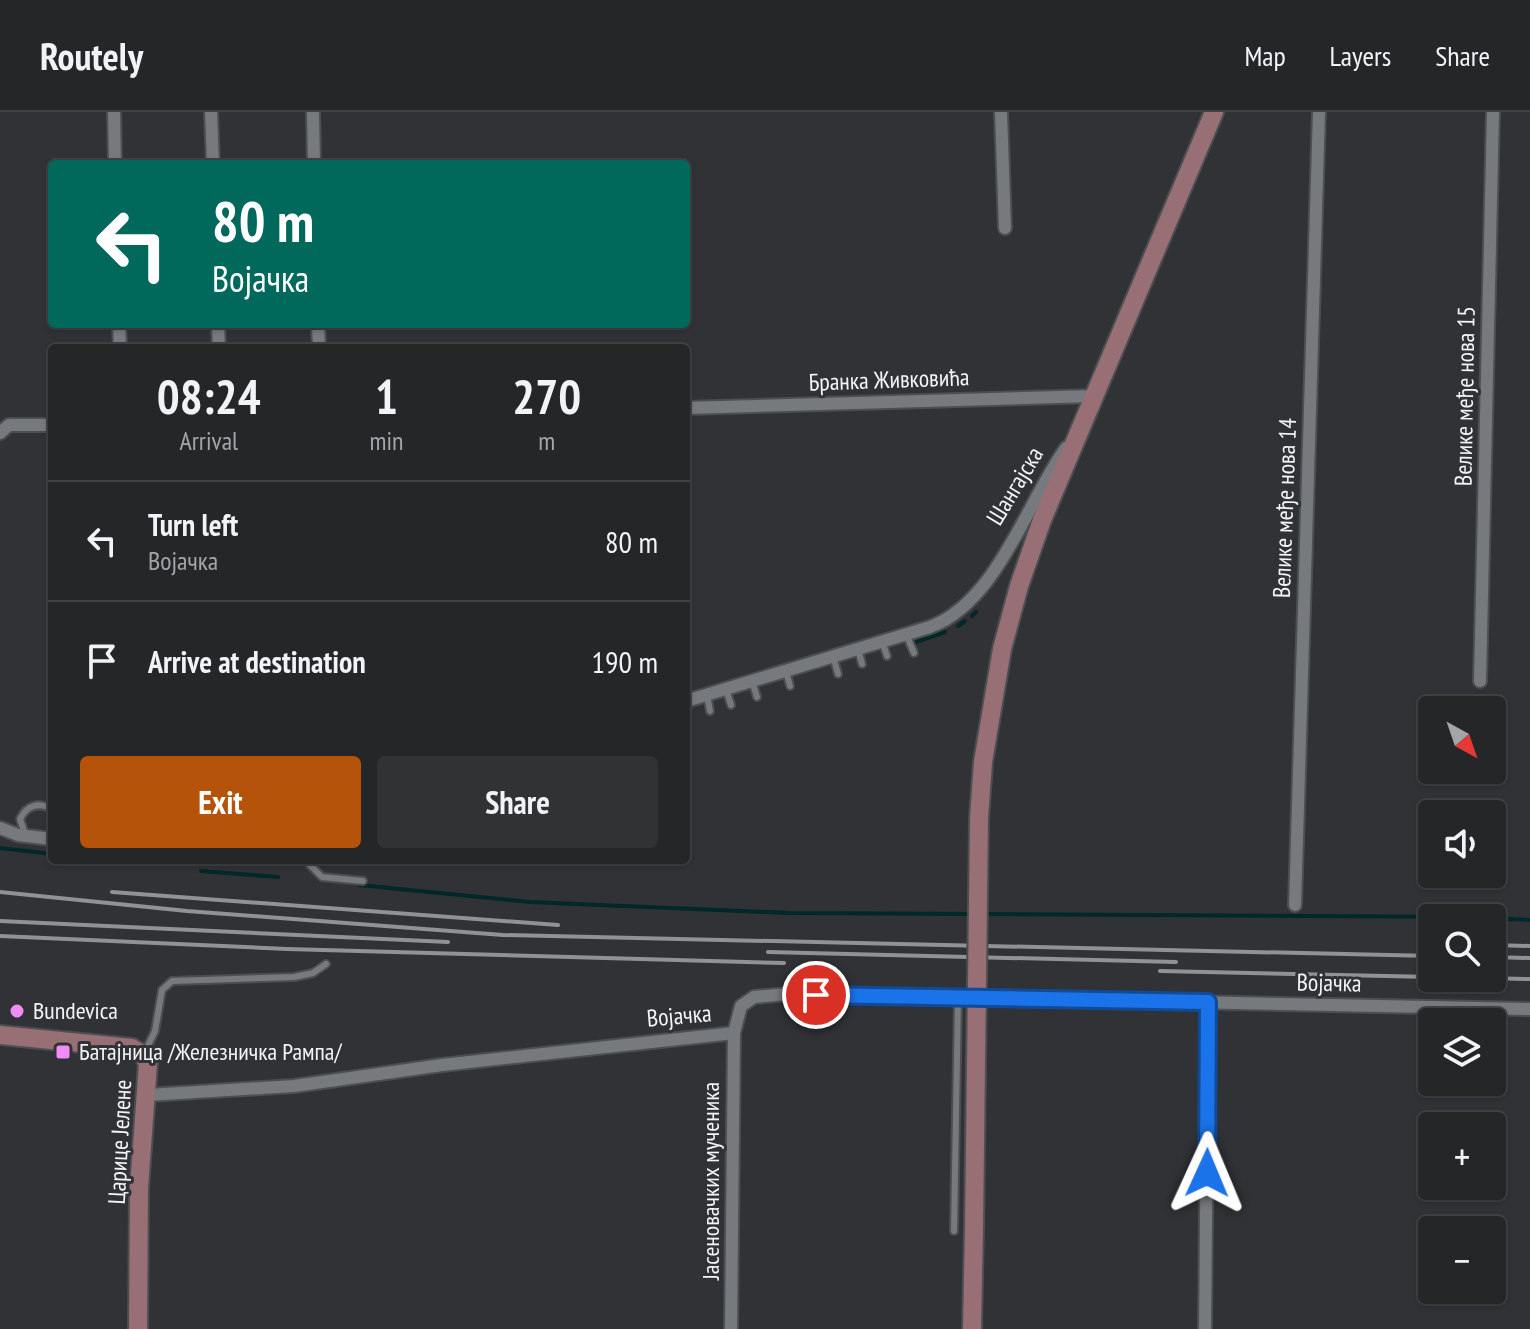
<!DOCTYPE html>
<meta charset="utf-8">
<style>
:root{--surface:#242628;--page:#303234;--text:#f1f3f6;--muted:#a3a5a8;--line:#414345;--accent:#b45309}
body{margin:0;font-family:"PT Sans Narrow",sans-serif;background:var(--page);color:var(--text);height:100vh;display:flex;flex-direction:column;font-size:30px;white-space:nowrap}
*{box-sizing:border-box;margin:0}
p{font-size:26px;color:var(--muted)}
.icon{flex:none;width:44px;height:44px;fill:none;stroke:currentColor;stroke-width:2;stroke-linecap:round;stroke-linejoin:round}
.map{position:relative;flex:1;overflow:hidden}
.details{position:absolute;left:48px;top:232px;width:642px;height:520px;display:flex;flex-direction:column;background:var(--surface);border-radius:8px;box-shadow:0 2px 6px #0004,0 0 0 2px var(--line)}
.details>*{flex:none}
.banner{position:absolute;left:48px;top:48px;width:642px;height:168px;border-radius:8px;box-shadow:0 2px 6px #0004,0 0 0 2px var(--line);background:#00695c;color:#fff;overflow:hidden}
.needle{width:52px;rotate:140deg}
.fabs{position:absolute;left:1418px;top:584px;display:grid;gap:16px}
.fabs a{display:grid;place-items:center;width:88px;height:88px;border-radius:8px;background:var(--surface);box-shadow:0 2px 6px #0004,0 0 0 2px var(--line);font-size:40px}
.pin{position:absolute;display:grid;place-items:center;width:68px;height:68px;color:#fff;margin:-34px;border:4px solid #fff;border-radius:50%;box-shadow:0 2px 8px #0007}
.me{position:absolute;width:88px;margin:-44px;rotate:1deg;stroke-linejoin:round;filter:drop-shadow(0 0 6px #0008)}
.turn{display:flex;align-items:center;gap:28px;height:168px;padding:0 32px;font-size:36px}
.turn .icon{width:104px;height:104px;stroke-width:2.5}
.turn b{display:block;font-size:56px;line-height:68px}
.eta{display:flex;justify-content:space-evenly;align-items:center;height:136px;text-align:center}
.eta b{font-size:48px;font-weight:700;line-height:56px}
.primary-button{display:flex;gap:16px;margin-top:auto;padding:16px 32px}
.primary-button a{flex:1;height:92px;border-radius:8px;background:var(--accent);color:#fff;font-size:32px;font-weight:700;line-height:92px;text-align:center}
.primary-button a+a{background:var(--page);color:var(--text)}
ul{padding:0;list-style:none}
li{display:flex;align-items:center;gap:24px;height:120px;padding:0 32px;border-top:2px solid var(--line)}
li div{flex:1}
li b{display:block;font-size:30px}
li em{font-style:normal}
header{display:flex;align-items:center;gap:48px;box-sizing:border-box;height:112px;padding:0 40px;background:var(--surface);border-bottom:2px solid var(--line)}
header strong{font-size:38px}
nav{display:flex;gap:44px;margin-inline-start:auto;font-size:28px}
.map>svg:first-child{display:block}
</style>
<header>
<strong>Routely</strong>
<nav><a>Map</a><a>Layers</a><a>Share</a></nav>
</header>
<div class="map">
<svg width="1530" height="1217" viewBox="0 0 1530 1217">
<rect width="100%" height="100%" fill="#303236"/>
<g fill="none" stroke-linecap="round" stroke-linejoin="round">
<!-- stream -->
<g stroke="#002829" stroke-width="4">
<polyline points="972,504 976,500"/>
<polyline points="958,514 965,509"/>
<polyline points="916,530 945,520"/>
<polyline points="0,736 52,742"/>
<polyline points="201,759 278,765"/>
<polyline points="359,773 530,790 789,801 971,802"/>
<polyline points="984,802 1469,805 1530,808"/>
</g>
<defs>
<g id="lane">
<polyline points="906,522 914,541"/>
<polyline points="882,529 887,544"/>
<polyline points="858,537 862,552"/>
<polyline points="833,544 838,562"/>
<polyline points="786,559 790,574"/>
<polyline points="752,569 757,585"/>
<polyline points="726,577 731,593"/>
<polyline points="707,583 710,599"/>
<path d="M25,722L20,707C27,693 38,690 52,697"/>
<polyline points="305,748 322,765 363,769"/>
<polyline points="145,940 155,919 162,878 172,869 294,865 313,861 326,852"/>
<polyline points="954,1119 958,886"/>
</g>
<g id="street">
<polyline points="114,0 115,52"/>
<polyline points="211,0 213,52"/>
<polyline points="313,0 314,52"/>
<polyline points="1001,0 1005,116"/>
<polyline points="119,212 120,236"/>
<polyline points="218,212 219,236"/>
<polyline points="318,212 319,236"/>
<polyline points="686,296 1093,284"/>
<polyline points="0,321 9,313 52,313"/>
<polyline points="1480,569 1493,0"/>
<path d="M686,589L930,515C997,490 1026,392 1066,336"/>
<polyline points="0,716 18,723 52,727"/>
<polyline points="1295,793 1319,0"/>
<polyline points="148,983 294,974 442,953 734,921"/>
<polyline points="731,1217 734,921 741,894 754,885 788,882 1530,897"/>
<polyline points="1205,1217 1208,890"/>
</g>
<g id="secondary">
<polyline points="1002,537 1019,474 1042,408 1214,0"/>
<polyline points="0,923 132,936 143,943 148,951 139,1076 138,1217"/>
<polyline points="972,1217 974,1116"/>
</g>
</defs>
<!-- lane casing -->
<use href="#lane" stroke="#4d4e52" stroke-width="10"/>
<!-- street casing -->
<use href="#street" stroke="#4d4e52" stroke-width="16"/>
<!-- secondary casing -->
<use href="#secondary" stroke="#4d4e52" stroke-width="22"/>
<!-- lane -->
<use href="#lane" stroke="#76797d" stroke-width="6"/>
<!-- street -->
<use href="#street" stroke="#76797d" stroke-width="12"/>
<!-- secondary -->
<use href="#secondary" stroke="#976f74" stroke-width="18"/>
<!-- rail -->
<g stroke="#919296" stroke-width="4">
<polyline points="0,780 187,799 503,823 1432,844"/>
<polyline points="112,780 558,813"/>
<polyline points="0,809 448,830"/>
<polyline points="0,824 287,837 784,851"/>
<polyline points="1492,833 1530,834"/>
<polyline points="768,840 1176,850"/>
<polyline points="1492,845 1530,846"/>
<polyline points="1160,859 1432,865"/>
<polyline points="1481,866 1530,867"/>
</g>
<defs>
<polyline id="secondary-bridge" points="974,1116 979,706 983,650 1002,537"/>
</defs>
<!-- secondary-bridge casing -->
<use href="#secondary-bridge" stroke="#4d4e52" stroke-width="22" stroke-linecap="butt"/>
<!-- secondary-bridge -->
<use href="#secondary-bridge" stroke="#976f74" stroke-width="18"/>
</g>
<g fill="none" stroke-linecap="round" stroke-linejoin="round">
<defs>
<polyline id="route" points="816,883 1208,890 1207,1061"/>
</defs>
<!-- route casing -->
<use href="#route" stroke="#114b97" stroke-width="20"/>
<!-- route -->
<use href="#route" stroke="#1a73e8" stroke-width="14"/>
</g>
<!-- markers -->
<g fill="#f18bf5" stroke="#303236" stroke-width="3">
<circle cx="17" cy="899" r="8"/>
<rect x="55" y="932" width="16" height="16" rx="4"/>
</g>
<g text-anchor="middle" stroke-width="6" stroke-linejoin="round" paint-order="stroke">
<!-- street labels -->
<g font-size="24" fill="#f3f4f7" stroke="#303236">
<text transform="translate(889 268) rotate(-2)" y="8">Бранка Живковића</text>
<text transform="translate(1465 284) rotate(-89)" y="8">Велике међе нова 15</text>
<text transform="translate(1015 374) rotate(-59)" y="8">Шангајска</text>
<text transform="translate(1285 396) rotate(-88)" y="8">Велике међе нова 14</text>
<text transform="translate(1329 871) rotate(1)" y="8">Војачка</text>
<text transform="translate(679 904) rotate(-5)" y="8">Војачка</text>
<text transform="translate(120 1030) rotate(-87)" y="8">Царице Јелене</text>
<text transform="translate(711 1069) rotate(-90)" y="8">Јасеновачких мученика</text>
</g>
<!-- poi labels -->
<g font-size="24" fill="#f3f4f7" stroke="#303236" text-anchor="start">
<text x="33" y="907">Bundevica</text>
<text x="79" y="948">Батајница /Железничка Рампа/</text>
</g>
</g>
</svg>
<div class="fabs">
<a><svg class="needle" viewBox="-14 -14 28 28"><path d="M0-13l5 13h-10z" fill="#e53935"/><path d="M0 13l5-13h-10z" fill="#a3a5a8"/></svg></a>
<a><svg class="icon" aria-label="sound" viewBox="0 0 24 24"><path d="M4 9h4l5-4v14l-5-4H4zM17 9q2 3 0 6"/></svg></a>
<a><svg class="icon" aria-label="search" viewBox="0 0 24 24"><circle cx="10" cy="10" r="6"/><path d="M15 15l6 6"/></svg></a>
<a><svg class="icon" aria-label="layers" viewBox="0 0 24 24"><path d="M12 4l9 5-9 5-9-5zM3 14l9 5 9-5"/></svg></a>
<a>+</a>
<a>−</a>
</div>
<div class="pin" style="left:816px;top:883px;background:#d93025"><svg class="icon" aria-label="arrive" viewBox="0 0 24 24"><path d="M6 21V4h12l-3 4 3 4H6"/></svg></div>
<svg class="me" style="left:1207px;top:1061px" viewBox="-20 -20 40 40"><path d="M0-17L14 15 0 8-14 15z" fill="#1a73e8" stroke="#fff" stroke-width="4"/></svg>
<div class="banner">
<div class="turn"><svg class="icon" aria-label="left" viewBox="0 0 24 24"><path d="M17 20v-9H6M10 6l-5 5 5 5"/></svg><div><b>80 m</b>Војачка</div></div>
</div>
<section class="details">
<div class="eta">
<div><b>08:24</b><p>Arrival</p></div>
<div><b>1</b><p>min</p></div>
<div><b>270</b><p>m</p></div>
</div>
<ul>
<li><svg class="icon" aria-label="left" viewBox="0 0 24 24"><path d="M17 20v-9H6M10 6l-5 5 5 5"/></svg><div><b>Turn left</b><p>Војачка</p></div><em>80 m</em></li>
<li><svg class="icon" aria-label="arrive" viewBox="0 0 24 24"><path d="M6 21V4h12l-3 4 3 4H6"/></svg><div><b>Arrive at destination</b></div><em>190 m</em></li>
</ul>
<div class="primary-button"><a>Exit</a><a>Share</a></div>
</section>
</div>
